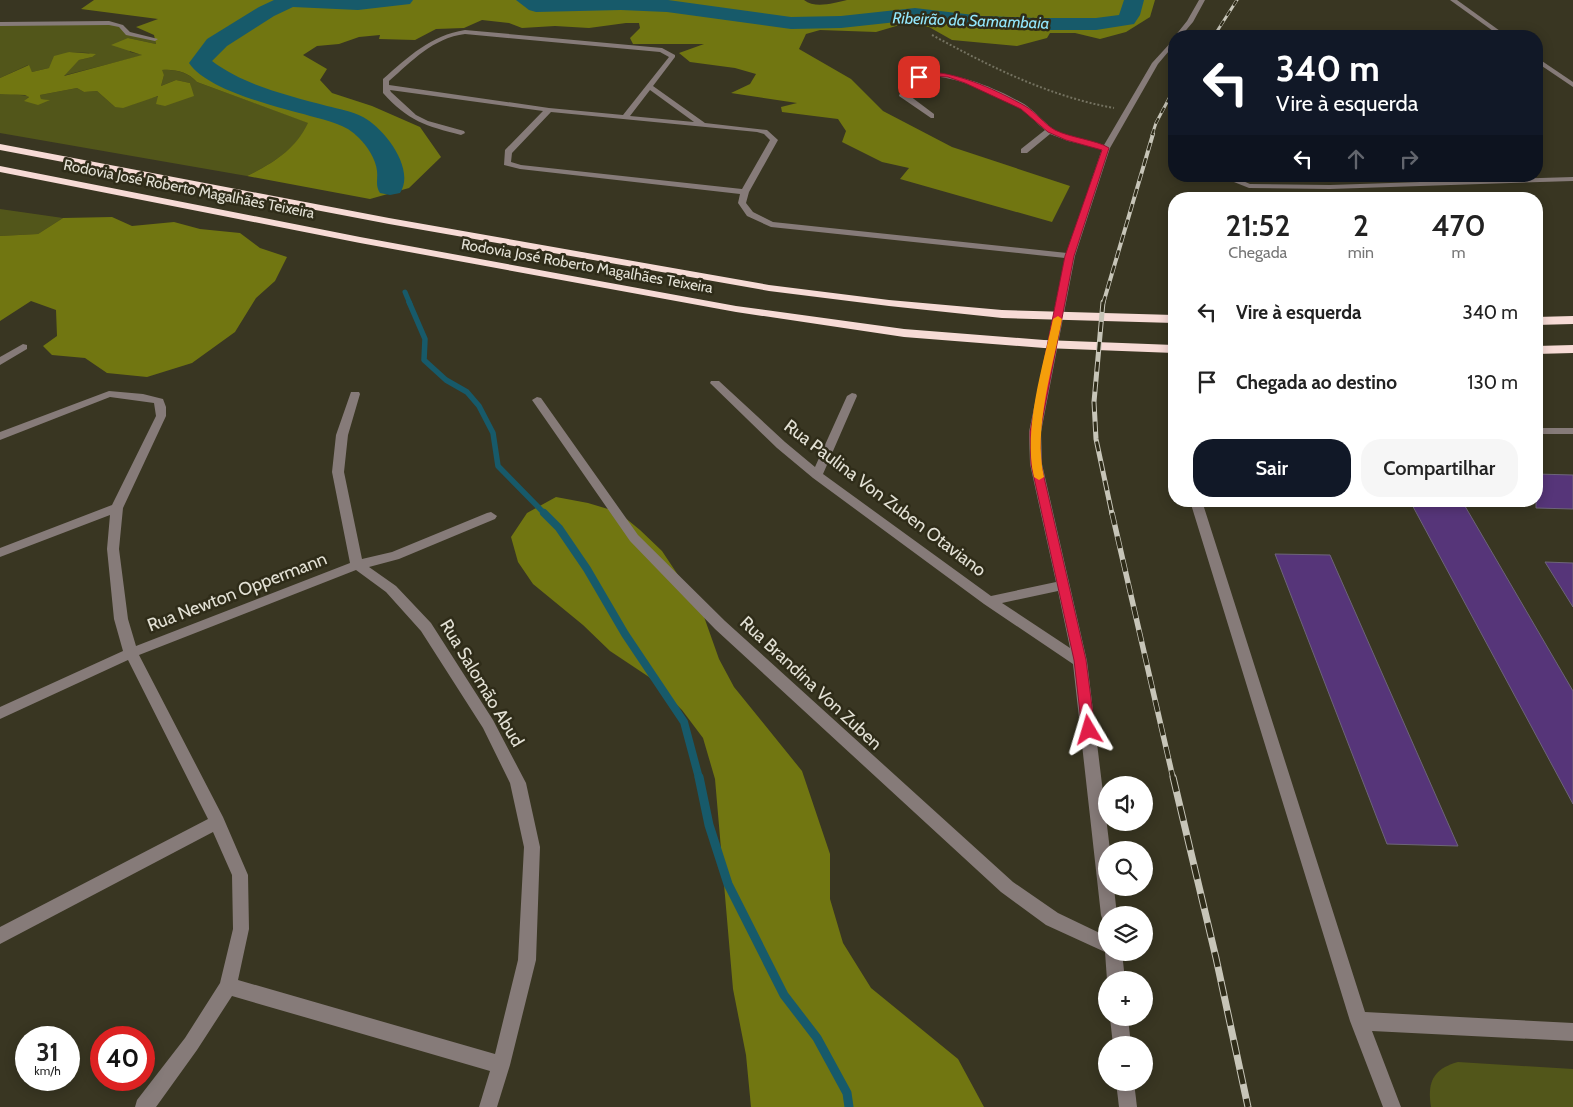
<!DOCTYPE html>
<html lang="pt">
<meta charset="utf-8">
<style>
:root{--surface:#fff;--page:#f6f6f6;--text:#222;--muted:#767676;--accent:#111827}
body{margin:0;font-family:Cabin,sans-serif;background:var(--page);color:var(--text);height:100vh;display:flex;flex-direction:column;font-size:19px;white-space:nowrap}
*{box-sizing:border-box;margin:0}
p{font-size:16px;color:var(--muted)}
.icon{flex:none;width:28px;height:28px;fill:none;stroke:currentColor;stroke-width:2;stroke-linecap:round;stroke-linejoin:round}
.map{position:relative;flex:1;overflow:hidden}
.drawer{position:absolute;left:1168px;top:192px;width:375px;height:315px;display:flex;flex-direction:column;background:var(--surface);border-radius:20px;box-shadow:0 2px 12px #0003}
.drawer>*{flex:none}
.banner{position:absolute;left:1168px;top:30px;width:375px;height:152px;border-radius:20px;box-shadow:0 2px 12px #0003;background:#111827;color:#fff;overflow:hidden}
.fabs{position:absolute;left:1098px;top:776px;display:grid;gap:10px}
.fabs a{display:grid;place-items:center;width:55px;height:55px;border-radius:50%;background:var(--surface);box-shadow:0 2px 12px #0003;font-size:25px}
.speed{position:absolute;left:15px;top:1026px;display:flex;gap:10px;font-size:25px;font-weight:700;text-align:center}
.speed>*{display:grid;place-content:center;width:65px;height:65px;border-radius:50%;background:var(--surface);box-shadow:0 2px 12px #0003;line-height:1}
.speed small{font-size:12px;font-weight:400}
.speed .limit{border:8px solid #d22;background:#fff;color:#111}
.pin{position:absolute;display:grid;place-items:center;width:42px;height:42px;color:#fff;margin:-21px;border-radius:10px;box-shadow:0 2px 8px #0006}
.me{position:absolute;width:55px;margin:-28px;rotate:353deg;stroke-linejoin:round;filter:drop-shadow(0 0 4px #0008)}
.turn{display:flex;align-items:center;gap:18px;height:105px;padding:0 25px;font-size:22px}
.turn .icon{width:65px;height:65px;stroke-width:2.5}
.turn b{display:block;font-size:35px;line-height:42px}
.lanes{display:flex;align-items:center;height:48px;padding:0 25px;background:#0003;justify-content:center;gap:25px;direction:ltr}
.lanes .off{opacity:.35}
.eta{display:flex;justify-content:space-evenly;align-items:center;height:85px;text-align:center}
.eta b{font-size:30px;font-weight:600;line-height:35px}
.action{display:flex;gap:10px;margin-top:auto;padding:10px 25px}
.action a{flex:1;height:58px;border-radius:20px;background:var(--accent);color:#fff;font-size:20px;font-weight:600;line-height:58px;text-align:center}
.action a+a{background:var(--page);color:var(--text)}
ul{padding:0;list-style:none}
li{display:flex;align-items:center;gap:15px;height:70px;padding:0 25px}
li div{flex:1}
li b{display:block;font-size:19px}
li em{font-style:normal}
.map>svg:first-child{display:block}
</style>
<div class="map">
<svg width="1573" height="1107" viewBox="0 0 1573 1107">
<rect width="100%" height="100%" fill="#393622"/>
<!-- green -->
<g fill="#52561a">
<polygon points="85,22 121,26 128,34 155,39 156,44 128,38 130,52 144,55 62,76 79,60 92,57 89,53 69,52 49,68 32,72 28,65 0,78 0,24"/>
<path d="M161,70C174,69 188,72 197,82L309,123C295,150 273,163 247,176L0,133V94L2,93L29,96L25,101L49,100L41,99L40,95L77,88L84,92L97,91L115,107L131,105L143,100L191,88L190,83L176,80L161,86L164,75Z"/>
<polygon points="0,209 63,218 38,234 0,236"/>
<path d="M1458,1062L1573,1069V1107H1431C1427,1082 1433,1069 1458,1062Z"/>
</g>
<!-- forest -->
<g fill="#717611">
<path d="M94,0H804C815,9 834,3 847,0H1155L1150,17L1126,32L1100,39L1075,33H1050L1047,38L1017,46L952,40L929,27L903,24L876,32L820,30L806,34L799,49L851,79L883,111L952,147L1070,186L1052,222L900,179L909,168L882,162L842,142L846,131L838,119L782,112L781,107L797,103L731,93L750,84L756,74L735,68L690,62L679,53L704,44H633L630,38L640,28L639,23H626L589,28L555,26L522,28L509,23L482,20L464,28L436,29L415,40L379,39L380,35L359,37L339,44L317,46L303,55L327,69L320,80L332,93L372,106L420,127L441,157L409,188L370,199L247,176C273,163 295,150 308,123L197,82C188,72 175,69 162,70L164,75L161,86L176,80L190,83L194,96L165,106L156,104L158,96L123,108L115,107L97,91L84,92L77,88L40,95L41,99L50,100L38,105L24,101L29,97L25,95L0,94V78L29,65L32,72L49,68L54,56L69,52L96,54L92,57L79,60L64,76L142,55L111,45L128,38L156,44L154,35L136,27L158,19L81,9Z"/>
<polygon points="112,217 132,226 174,222 200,229 240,233 260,248 287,257 275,281 256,298 235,332 192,363 147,377 107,373 85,358 52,355 43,346 57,336 56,310 31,301 0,321 0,236 38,234 63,218"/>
<polygon points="556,497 588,503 618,512 640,530 662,551 678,575 697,597 719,659 734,687 802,771 830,854 830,899 843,943 871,988 958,1059 984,1107 751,1107 746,1055 733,989 715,779 703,738 682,710 649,677 610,651 583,625 533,584 518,562 511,537 527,513"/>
</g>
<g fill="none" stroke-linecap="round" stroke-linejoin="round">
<!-- stream-far3 -->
<polyline stroke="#175a6a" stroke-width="5" points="405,292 410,304"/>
<!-- stream-far2 -->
<polyline stroke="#175a6a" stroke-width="5.5" points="409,302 425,339 424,360 446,380 467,392 479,406 493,433 498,466 545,514"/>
<!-- stream-far1 -->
<polyline stroke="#175a6a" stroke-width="8" points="544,513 559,528 587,569 625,634 684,722 699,778"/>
<!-- stream -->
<polyline stroke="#175a6a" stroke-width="9" points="699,777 709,825 728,884 784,995 817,1038 847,1093 849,1107"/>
<!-- river -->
<g fill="#175a6a" fill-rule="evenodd">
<path d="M274,0H413L410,4L358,10L293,7L274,16L227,46L212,61C245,86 288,95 327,106C339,109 352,111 363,117C384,128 416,169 400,193L390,195L380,193C375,185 378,180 377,171C376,159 367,146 359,138C346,124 328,121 310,116C278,107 208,91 189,63L207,39L259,7Z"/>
<polygon points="516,0 668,0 791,17 841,16 915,8 982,16 1037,18 1096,18 1119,15 1124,0 1144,0 1140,15 1134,24 1096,30 1037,30 982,28 915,20 841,28 791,29 667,12 621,10 536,12 529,10"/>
</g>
</g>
<!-- building -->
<g fill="#563579" stroke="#6d6578">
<polygon points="1536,474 1573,475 1573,509 1536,508"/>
<polygon points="1410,501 1462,501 1573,691 1573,804"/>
<polygon points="1275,554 1330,555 1458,846 1387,844"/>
<polygon points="1545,562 1573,563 1573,607"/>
</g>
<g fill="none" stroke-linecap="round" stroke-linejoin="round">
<!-- path -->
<path stroke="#747260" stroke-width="2" stroke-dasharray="2 2" stroke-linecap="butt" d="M932,35C991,67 1048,96 1114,108"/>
<!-- minor -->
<g fill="#867b79" fill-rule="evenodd">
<polygon points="1199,0 1205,0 1193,22 1181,36 1175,36 1187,21"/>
<polygon points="1450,0 1457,0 1507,36 1500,36"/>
<polygon points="109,21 123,25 130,32 158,39 155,41 126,35 119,27 109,25 0,26 0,22"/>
<path d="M465,30L662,48L675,55V57L653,86L705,123L767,130L778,140L749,192L746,203L753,212L773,222L1067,253L1102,149L1068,141L1050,134L1027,153H1021V149L1045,130C1037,124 1030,115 1021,109C999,95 948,72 922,77C918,78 914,81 911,82L906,93L934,114V118H931L899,96L904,81C932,59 1000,89 1027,106C1038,114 1047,126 1059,133C1073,140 1089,142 1104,145L1152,63L1174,39V45L1158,64L1110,148L1075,256L1041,432L1042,464L1087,661L1110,850H1106V888H1114L1117,915H1106V922L1103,921L1101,915L1073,664L984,604L813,478L777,448L710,383L711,381H719L785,442L815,467L847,396L852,393L856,394L857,396L823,474L991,596L1056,582L1030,464L1029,432L1065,258L771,227L747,216L738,203L740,194L520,169L504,165L505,150L543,111L390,90L391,92L416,115L428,121L464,131L465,133L461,135C426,126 408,121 383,93V79C408,57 431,35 465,30ZM465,34L660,52L669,57L623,115L549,108L389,85V81C412,61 433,38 465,34ZM650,90L694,122L630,116ZM551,112L757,132L764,134L770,140L742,189L521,165L511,162L512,153ZM1058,591L1070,648L1002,603Z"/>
<polygon points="1536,57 1573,82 1573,87 1536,62"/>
<polygon points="1219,176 1231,176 1250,184 1330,185 1573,177 1573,181 1330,189 1249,188"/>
<polygon points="23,344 27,345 27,349 0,365 0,357"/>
<path d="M109,391L143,394L163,399L166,407V416L123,508L119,549L128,619L136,646L350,563L332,472L336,435L351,392H359L360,394L348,435L344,472L362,559L392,552L487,513L491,512L497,516L495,519L399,559L369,567L396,586L431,623L493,720L526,783L540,847L536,960L510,1065L497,1107H479L490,1071L232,996L197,1050L156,1107H135L137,1100L185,1038L220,983L233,929L232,875L213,832L0,944V927L208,819L128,660L0,719V707L123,651L114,619L107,549L110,515L0,557V548L112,505L156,416L154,403L110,397L0,440V432ZM356,570L386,592L421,631L483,728L510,783L524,847L518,960L495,1054L238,980L249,929L248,875L223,817L139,655Z"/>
<polygon points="537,397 541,398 638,535 725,621 1013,882 1058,913 1106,936 1106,952 1122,952 1125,980 1107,980 1105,952 1046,925 1001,892 715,629 630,541 532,400"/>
<rect x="1536" y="428" width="37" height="6"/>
<polygon points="1190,501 1202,501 1365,1012 1573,1023 1573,1041 1372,1031 1401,1107 1383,1107 1350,1021"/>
<polygon points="1110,1018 1128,1018 1131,1045 1113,1045"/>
<polygon points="1116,1082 1134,1082 1137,1107 1119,1107"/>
</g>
<!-- highway -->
<g fill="#f7dbd6" fill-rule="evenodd">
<polygon points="0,144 389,218 769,285 889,300 1002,310 1174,315 1174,323 1002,318 889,306 769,291 389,224 0,150"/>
<polygon points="0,166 360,237 736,306 904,329 1044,340 1174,345 1174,353 1044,348 904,337 736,312 360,243 0,172"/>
<polygon points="1573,316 1573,324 1536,325 1536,317"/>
<polygon points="1573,345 1573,353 1536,354 1536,346"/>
</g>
<defs>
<g id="rail-far4">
<polyline points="1214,36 1237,0"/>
<polyline points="1152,135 1156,123 1174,89"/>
</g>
<polyline id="rail-far3" points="1103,304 1153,134"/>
<polyline id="rail-far2" points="1103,302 1094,402 1096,439 1112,514"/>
<polyline id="rail-far1" points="1112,513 1173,778"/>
<polyline id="rail" points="1173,777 1216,958 1248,1107"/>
</defs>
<!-- rail-far4 casing -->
<use href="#rail-far4" stroke="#c7c5b8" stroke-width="3"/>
<!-- rail-far3 casing -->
<use href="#rail-far3" stroke="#c7c5b8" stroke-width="4"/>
<!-- rail-far2 casing -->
<use href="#rail-far2" stroke="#c7c5b8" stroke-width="5"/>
<!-- rail-far1 casing -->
<use href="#rail-far1" stroke="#c7c5b8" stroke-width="5.5"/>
<!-- rail casing -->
<use href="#rail" stroke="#c7c5b8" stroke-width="7"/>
<!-- rail-far4 -->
<use href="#rail-far4" stroke="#2f2c19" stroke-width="2" stroke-dasharray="6" stroke-linecap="butt"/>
<!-- rail-far3 -->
<use href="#rail-far3" stroke="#2f2c19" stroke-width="2.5" stroke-dasharray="8" stroke-linecap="butt"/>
<!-- rail-far2 -->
<use href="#rail-far2" stroke="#2f2c19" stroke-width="3" stroke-dasharray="10" stroke-linecap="butt"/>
<!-- rail-far1 -->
<use href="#rail-far1" stroke="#2f2c19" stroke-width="4" stroke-dasharray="12" stroke-linecap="butt"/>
<!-- rail -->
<use href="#rail" stroke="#2f2c19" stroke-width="5" stroke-dasharray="15" stroke-linecap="butt"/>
</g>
<!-- route -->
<path fill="#e11d48" stroke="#92132f" d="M931,72C962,74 998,91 1025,106C1036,112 1044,124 1055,130C1071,138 1097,140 1109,148L1074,256L1040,432L1041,464L1086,660L1095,730L1093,734L1089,736L1084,734L1082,730L1074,660L1031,464L1030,432L1065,256L1102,150L1066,140L1048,132L1021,109L965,83L948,77L931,76L919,79L915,77Z"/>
<!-- slow -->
<path fill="#f59e0b" d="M1058,316L1062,319C1053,367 1033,428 1044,477L1039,480L1034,477C1023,428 1043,367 1053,319Z"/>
<g text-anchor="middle" stroke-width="5" stroke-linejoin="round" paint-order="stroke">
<!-- far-street labels -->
<g font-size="15" fill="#e3e1d5" stroke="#2f2c19">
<text transform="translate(189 189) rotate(11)" y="5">Rodovia José Roberto Magalhães Teixeira</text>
<text transform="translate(587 266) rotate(10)" y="5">Rodovia José Roberto Magalhães Teixeira</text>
</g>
<!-- far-water labels -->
<g font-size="16" font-style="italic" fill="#93e7fd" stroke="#2f2c19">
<text transform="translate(971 20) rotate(2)" y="6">Ribeirão da Samambaia</text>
</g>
<!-- street labels -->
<g font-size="18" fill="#e3e1d5" stroke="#2f2c19">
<text transform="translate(885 498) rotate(37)" y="6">Rua Paulina Von Zuben Otaviano</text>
<text transform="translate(237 592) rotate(-21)" y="6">Rua Newton Oppermann</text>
<text transform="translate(482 683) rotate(59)" y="6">Rua Salomão Abud</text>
<text transform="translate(811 683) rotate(43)" y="6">Rua Brandina Von Zuben</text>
</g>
</g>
</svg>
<div class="fabs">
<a><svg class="icon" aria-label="sound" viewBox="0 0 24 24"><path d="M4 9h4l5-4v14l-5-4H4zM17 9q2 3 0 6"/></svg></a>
<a><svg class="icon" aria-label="search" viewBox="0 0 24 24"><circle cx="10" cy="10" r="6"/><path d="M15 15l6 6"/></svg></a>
<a><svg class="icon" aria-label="layers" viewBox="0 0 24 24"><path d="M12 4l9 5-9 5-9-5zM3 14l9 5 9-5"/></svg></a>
<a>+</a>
<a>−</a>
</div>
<div class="speed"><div>31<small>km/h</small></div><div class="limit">40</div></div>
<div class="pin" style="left:919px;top:77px;background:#d93025"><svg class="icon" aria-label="arrive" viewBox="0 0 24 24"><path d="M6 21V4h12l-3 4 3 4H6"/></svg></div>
<svg class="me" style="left:1089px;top:730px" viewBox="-20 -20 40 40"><path d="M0-17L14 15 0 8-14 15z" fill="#e11d48" stroke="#fff" stroke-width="4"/></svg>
<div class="banner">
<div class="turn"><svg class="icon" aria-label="left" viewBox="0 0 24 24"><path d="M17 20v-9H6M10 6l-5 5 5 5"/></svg><div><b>340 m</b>Vire à esquerda</div></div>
<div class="lanes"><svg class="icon" aria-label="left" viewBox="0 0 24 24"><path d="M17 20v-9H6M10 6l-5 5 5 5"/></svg><svg class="icon off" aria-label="ahead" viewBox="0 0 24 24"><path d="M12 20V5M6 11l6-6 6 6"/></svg><svg class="icon off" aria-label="right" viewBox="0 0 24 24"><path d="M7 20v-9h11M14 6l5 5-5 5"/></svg></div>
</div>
<section class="drawer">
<div class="eta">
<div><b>21:52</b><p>Chegada</p></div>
<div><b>2</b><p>min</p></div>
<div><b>470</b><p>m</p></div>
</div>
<ul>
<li><svg class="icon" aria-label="left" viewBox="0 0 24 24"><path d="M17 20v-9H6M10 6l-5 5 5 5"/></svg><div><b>Vire à esquerda</b></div><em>340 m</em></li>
<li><svg class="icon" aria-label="arrive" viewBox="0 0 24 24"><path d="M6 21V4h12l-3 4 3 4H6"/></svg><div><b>Chegada ao destino</b></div><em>130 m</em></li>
</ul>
<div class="action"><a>Sair</a><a>Compartilhar</a></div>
</section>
</div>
